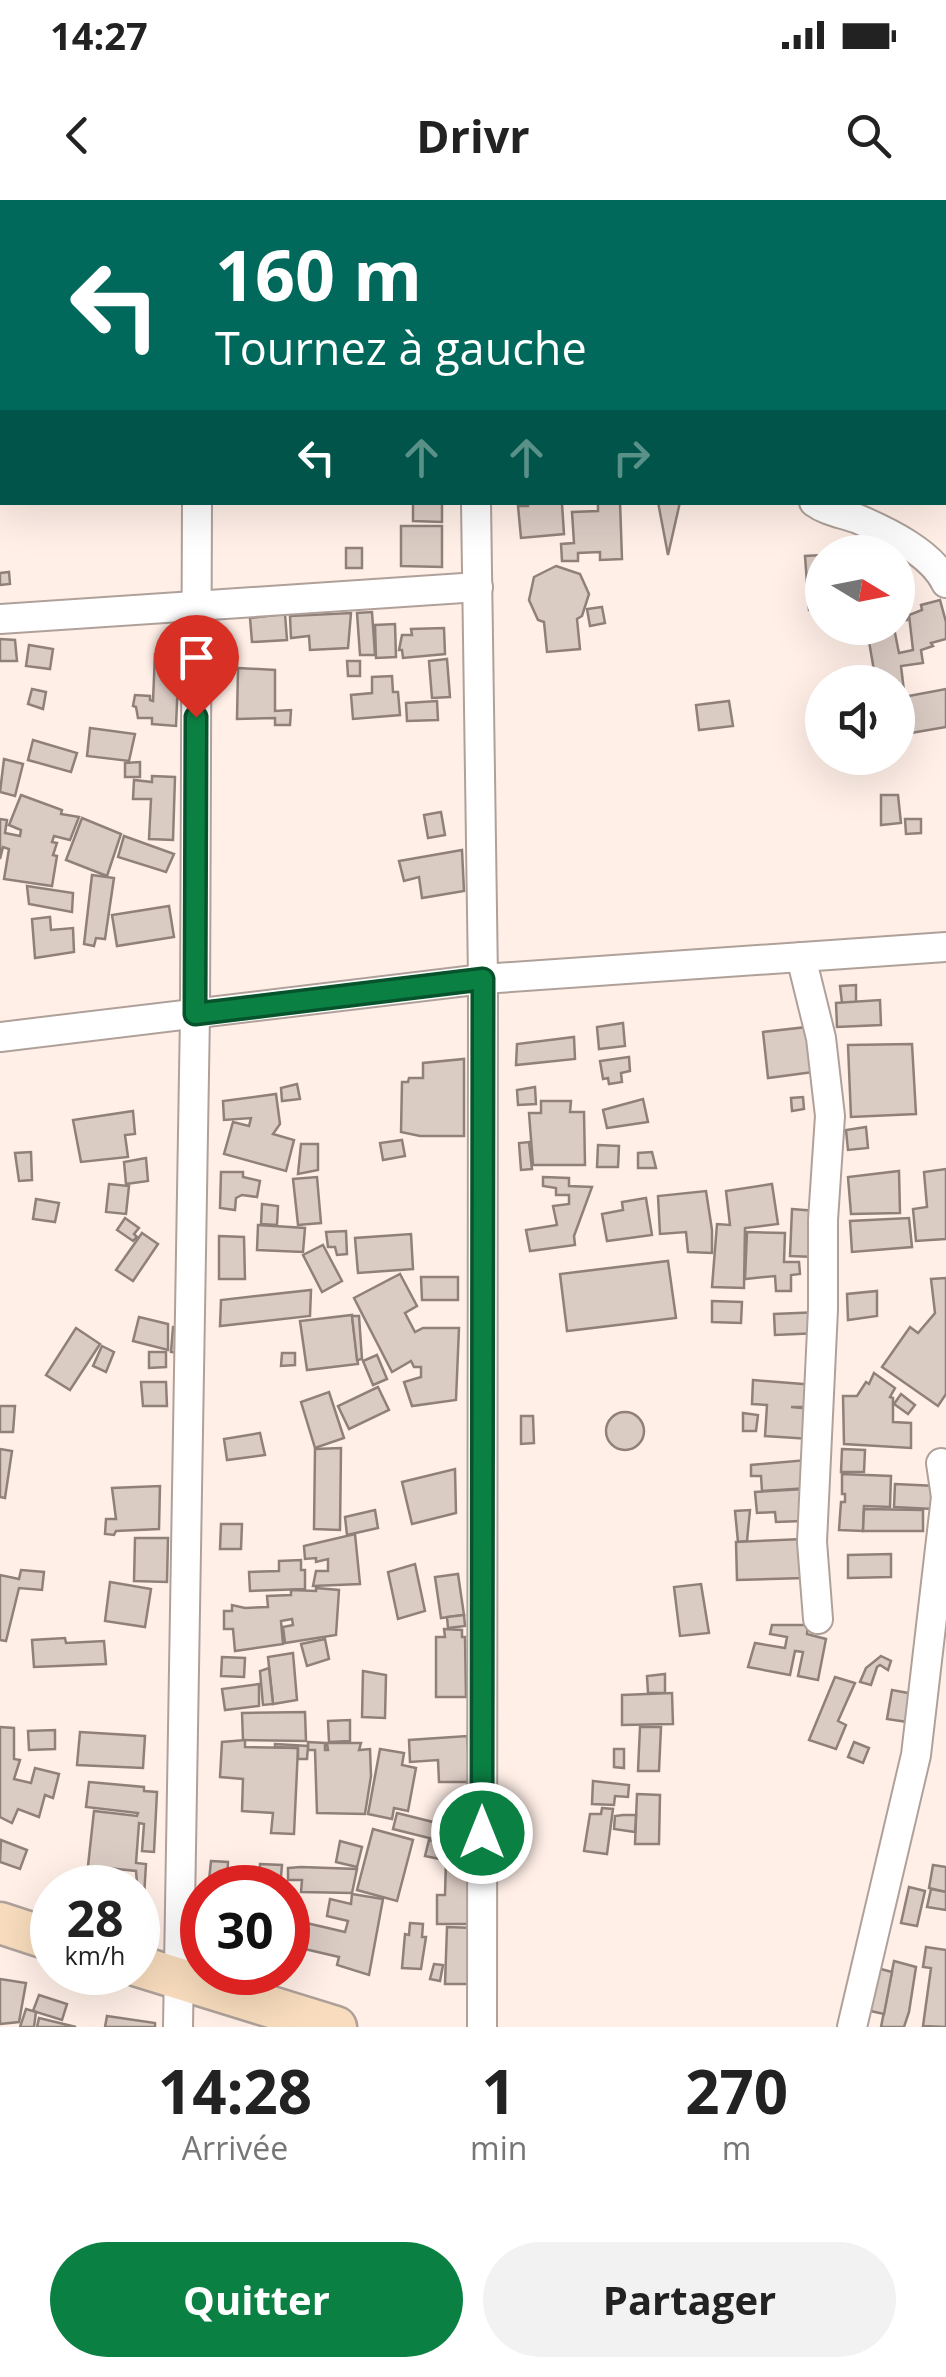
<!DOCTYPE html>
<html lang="fr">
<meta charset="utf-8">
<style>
:root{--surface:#fff;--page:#f2f2f2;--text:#222;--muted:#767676;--accent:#0b8043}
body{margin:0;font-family:"Open Sans",sans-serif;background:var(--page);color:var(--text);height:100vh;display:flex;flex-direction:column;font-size:38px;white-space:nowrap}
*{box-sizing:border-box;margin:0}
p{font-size:32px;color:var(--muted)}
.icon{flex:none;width:55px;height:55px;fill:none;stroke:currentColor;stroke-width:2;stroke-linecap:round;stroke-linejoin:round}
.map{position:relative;height:1827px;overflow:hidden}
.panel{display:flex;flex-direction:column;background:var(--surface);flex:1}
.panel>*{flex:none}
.hud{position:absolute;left:0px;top:0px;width:948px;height:305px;box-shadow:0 10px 40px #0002;background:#00695c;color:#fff;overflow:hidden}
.needle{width:65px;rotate:100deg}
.tools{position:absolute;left:805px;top:335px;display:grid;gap:20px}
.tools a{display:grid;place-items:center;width:110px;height:110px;border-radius:50%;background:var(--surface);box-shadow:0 10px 40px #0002;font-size:50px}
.speed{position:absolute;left:30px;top:1665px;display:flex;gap:20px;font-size:50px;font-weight:700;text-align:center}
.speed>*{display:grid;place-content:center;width:130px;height:130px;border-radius:50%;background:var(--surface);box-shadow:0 10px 40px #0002;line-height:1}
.speed small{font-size:25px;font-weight:400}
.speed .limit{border:15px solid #d22;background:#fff;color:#111}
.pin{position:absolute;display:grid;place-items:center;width:85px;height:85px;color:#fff;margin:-102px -42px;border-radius:50% 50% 50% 0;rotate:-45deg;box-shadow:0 0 10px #0007}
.pin .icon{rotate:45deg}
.me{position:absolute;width:110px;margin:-55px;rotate:0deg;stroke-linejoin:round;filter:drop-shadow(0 0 8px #0008)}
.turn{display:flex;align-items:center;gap:35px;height:210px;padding:0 50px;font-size:45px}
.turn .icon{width:130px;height:130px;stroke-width:2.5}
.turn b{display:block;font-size:70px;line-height:85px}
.lanes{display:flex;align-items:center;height:95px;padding:0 50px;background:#0003;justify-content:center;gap:50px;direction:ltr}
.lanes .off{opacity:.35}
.eta{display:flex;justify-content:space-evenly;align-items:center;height:170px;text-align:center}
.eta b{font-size:60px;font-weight:700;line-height:70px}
.button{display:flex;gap:20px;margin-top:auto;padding:20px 50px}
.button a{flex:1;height:115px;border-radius:60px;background:var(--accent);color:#fff;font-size:40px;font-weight:700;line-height:115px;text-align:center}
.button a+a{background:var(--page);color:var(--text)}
.status{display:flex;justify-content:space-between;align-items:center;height:70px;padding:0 50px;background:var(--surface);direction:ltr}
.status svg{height:28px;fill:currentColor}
header{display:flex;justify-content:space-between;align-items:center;height:130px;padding:0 50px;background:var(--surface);font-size:45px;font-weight:700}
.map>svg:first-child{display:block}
</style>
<div class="status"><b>14:27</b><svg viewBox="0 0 49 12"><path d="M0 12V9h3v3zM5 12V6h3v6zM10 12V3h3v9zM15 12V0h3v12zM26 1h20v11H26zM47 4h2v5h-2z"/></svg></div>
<header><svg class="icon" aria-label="back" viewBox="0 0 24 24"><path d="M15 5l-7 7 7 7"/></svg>Drivr<svg class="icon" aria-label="search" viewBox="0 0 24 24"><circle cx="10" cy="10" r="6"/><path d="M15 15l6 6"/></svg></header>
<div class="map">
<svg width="946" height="1827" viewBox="0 0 946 1827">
<rect width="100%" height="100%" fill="#ffefe7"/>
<!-- building -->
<g fill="#dacbc3" stroke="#8f817a" stroke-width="2.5">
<polygon points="0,0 40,0 2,2 0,33"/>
<polygon points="413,302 442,302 442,322 413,321"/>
<polygon points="528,302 569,302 562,304 564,334 521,338 518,306 528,306"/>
<polygon points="598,302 620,302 622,359 600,360 600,352 578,353 578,361 562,361 561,344 574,343 572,312 598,311"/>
<polygon points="658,302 680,302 668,355"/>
<polygon points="401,326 442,326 442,367 401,366"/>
<rect x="346" y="348" width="16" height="20"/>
<polygon points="822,355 822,409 809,410 805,356"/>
<polygon points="556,366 580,374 589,394 582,416 577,419 580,449 547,452 544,422 538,420 529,400 534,377"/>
<polygon points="9,372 10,384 0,385 0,373"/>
<rect x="898" y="399" width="9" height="21"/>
<polygon points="940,400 946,422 946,439 931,443 933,446 921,450 923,463 901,466 904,491 898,492 898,482 876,482 867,430 894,428 899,453 913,450 909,415 922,410 921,405"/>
<polygon points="602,407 605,423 590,426 587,409"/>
<polygon points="372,412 375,455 360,455 357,413"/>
<polygon points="351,413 348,448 310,450 309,436 291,438 290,416"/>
<polygon points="285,414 287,440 252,442 250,418"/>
<polygon points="395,424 396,457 376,458 375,425"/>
<polygon points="444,428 445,454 403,458 402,450 399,450 402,435 412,435 411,429"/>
<polygon points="833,428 859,428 859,430 834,433"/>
<polygon points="0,439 15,440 17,461 0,461"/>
<polygon points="29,445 53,449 50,469 26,466"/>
<polygon points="155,454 179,455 176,526 152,524 152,518 138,518 136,507 133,506 135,495 150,496 150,500 153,501"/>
<polygon points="447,459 450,497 432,498 429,461"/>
<polygon points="347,461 360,461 360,476 348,476"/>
<polygon points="238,468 275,470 275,511 291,510 290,525 275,525 275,518 237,519"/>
<polygon points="392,476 393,492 398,492 400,515 353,519 351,495 372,493 372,477"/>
<polygon points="32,489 46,492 43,509 28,504"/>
<polygon points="946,489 946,527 905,534 898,498"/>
<polygon points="437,501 438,520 407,521 406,503"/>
<polygon points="729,501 733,526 699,530 696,505"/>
<polygon points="90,528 135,534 129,561 87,556"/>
<polygon points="33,540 77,553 71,572 28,560"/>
<polygon points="4,559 23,564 15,596 0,592"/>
<polygon points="140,562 140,577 125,577 125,563"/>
<polygon points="152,576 175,577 173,640 149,639 151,599 133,599 134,580 152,582"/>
<polygon points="21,595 62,610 61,614 79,617 70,640 54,636 52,642 57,643 53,655 57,656 52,686 4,679 9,649 3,647 0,659 0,619 7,620 5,633 20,636 21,630 9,625"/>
<polygon points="881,595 898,595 901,623 881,625"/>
<polygon points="441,612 445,635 428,638 424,615"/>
<polygon points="82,618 121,634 107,676 66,660"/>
<polygon points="905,619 921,619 921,633 906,634"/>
<polygon points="124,636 174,654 166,672 118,657"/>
<polygon points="462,650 464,691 422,698 419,677 404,681 399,661"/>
<polygon points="92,675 114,678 105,739 96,738 94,746 84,744"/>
<polygon points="27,686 73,693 72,712 29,704"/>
<polygon points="169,706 174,737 117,746 112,715"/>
<polygon points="50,717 51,730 73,728 74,752 35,758 32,719"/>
<polygon points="856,785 856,802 842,803 840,786"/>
<polygon points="880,800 881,825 837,827 836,803"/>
<polygon points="623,823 625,846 599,849 597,827"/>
<polygon points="816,826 821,871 768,878 763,832"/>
<polygon points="574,837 575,859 516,865 517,844"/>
<polygon points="912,844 916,914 851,917 848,845"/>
<polygon points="629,857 630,871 621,873 622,882 609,884 608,878 603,879 600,861"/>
<polygon points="464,859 464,936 420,936 401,932 402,882 408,882 409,878 423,878 423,863"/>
<polygon points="297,884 300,899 282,901 281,888"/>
<polygon points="535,887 536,904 518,905 517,890"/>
<polygon points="276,894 280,924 273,934 294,940 286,971 224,954 233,922 249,926 251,918 224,920 223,901"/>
<polygon points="803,897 804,909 792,911 791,898"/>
<polygon points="643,899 648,922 607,928 603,910"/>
<polygon points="541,901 571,901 570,912 584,912 585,965 533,965 529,913 541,913"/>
<polygon points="133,911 135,934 125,935 128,957 81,962 73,920"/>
<polygon points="866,927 868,948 848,950 846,930"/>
<polygon points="402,940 405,956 383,960 380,943"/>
<polygon points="529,942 532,969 521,970 519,943"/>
<polygon points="301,944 318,944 318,970 298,974"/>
<polygon points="598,945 619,946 618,967 597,967"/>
<polygon points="31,952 32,980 19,981 15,953"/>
<polygon points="652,952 656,968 638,968 638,953"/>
<polygon points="146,958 148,981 126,984 124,962"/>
<polygon points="946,969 946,1039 916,1041 913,1009 927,1007 924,972"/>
<polygon points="899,971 900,1013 851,1014 848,977"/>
<polygon points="221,972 243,972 243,977 260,981 257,997 242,995 236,998 235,1010 220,1008"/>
<polygon points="317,977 321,1023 298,1025 293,979"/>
<polygon points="543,977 569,978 569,986 592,987 574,1036 575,1045 530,1051 526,1030 557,1025 553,1006 569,1004 569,995 556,995 556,988 543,986"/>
<polygon points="109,984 129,986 126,1014 106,1012"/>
<polygon points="772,984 778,1024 745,1028 744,1088 712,1087 717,1024 730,1025 726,991"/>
<polygon points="706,991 712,1030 712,1053 688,1052 686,1032 660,1034 658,996"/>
<polygon points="646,998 652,1035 607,1041 602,1014 623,1010 622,1002"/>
<polygon points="36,999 59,1003 55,1022 33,1019"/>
<polygon points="262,1004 278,1006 277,1025 261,1024"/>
<polygon points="792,1009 816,1011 815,1057 790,1056"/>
<polygon points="125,1018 139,1028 134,1034 137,1037 133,1041 117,1030"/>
<polygon points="909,1018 912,1047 852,1052 850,1021"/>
<polygon points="258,1025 305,1028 303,1052 257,1050"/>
<polygon points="346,1031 347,1054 337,1055 335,1047 328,1047 326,1032"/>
<polygon points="747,1032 785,1033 784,1062 799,1062 800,1074 791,1075 791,1091 776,1091 775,1076 745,1079"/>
<polygon points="142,1033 158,1044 133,1081 116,1070"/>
<polygon points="411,1034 413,1069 358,1073 355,1038"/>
<polygon points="219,1036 244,1037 245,1079 219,1079"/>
<polygon points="323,1045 342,1081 322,1092 303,1055"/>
<polygon points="668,1061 676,1118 567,1131 560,1074"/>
<polygon points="400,1074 417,1106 405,1113 415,1132 423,1128 459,1128 456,1200 412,1206 404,1182 421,1177 421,1167 414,1167 411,1161 392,1172 354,1098"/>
<polygon points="421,1077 458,1077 458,1100 422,1100"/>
<polygon points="946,1078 946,1194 938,1206 882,1167 910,1127 918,1133 935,1113 931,1079"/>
<polygon points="311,1090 310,1116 220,1126 221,1100"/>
<polygon points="877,1091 877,1116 848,1120 847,1094"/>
<polygon points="712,1101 742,1102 741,1123 712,1122"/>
<polygon points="820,1112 820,1133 775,1135 774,1114"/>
<polygon points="352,1115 358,1164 307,1170 300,1121"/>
<polygon points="352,1116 359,1116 362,1159 357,1160"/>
<polygon points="139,1117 168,1124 168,1150 133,1141"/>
<polygon points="173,1127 185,1128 186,1154 171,1152"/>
<polygon points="76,1128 100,1144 70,1190 46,1175"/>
<polygon points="102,1146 114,1152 106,1172 93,1166"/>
<polygon points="149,1152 166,1152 166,1167 149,1168"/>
<polygon points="282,1153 295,1153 295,1165 281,1166"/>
<polygon points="377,1155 387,1179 373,1185 363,1161"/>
<polygon points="874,1173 895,1188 890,1197 893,1198 893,1222 911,1223 911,1248 844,1244 843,1196 857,1196 866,1182 869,1184"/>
<polygon points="753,1180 815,1185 814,1207 791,1207 812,1209 810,1239 765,1236 767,1205 752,1204"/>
<polygon points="141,1182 166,1182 167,1206 143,1206"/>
<polygon points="378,1187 389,1210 349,1229 338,1206"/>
<polygon points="329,1192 344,1238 315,1248 301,1202"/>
<polygon points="901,1194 915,1205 908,1214 894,1204"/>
<polygon points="0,1206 15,1206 13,1232 0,1232"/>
<circle cx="625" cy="1231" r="19"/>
<polygon points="743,1213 758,1215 756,1231 743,1231"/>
<polygon points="521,1216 533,1216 534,1243 521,1244"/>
<polygon points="260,1233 265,1255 227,1260 224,1239"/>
<polygon points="341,1248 340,1330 314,1329 315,1249"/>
<polygon points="0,1249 12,1251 5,1298 0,1297"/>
<polygon points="842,1249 865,1250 864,1272 841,1272"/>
<polygon points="807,1260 809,1288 762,1291 761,1276 751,1276 751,1265"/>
<polygon points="455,1269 456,1313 412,1324 402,1282"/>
<polygon points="842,1274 891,1276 890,1307 864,1306 863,1331 839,1330 841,1302 845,1302 845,1294 842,1294"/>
<polygon points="895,1284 936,1286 933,1309 894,1307"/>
<polygon points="160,1286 159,1329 116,1331 114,1335 105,1334 106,1319 116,1319 112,1288"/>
<polygon points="804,1289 802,1321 776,1322 775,1312 757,1313 755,1292"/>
<polygon points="864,1309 923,1310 923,1331 863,1331"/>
<polygon points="375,1310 378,1328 347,1335 345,1317"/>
<polygon points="750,1310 747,1341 738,1342 735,1311"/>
<polygon points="221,1324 242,1324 241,1349 220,1349"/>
<polygon points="355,1334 360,1384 313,1386 316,1371 328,1371 328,1359 316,1362 316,1358 305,1359 304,1346"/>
<polygon points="135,1338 168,1338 167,1382 134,1381"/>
<polygon points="803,1339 804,1378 737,1380 736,1342"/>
<polygon points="891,1354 891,1377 848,1378 848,1355"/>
<polygon points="301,1360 301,1370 305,1370 305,1389 250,1391 249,1372 279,1371 279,1361"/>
<polygon points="415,1364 425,1411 398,1419 388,1372"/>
<polygon points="21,1370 44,1372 42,1390 19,1388 6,1441 0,1440 0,1375 19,1379"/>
<polygon points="458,1374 464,1415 441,1418 435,1377"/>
<polygon points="110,1382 151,1389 145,1427 105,1421"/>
<polygon points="701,1384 709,1433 680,1436 674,1387"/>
<polygon points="316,1388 339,1390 336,1435 285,1443 283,1427 293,1425 292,1419 281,1421 283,1444 235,1451 233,1429 224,1429 224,1411 232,1411 232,1405 245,1408 268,1407 267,1396 291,1395 291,1390 316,1391"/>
<polygon points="464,1415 465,1426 448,1428 447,1417"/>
<polygon points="772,1425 808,1425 807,1434 826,1439 818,1480 798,1476 803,1452 795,1451 790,1475 748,1467 755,1443 785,1448 787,1437 770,1434"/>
<polygon points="444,1429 462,1430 462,1437 465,1437 466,1497 436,1497 436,1437 445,1437"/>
<polygon points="65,1438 66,1443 104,1441 106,1464 34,1467 32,1440"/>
<polygon points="325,1439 329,1459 307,1466 301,1444"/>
<polygon points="293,1453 297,1500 273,1504 268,1457"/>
<polygon points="881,1456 891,1461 888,1470 880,1465 877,1467 871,1485 860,1482 866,1468"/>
<polygon points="222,1457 245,1458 244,1477 221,1476"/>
<polygon points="269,1468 273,1504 263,1505 260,1471"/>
<polygon points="363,1471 386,1475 385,1518 362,1517"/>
<polygon points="665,1474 665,1493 648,1493 647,1476"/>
<polygon points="835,1477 855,1483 838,1521 846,1525 836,1549 809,1540"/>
<polygon points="259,1484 259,1506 225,1510 222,1489"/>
<polygon points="892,1490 919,1495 914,1523 887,1519"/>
<polygon points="672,1493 673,1524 622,1525 622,1495"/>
<polygon points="305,1512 306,1541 243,1540 242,1513"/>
<polygon points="350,1520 350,1541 329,1542 328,1521"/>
<polygon points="0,1527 14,1528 14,1559 20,1560 14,1579 31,1583 35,1568 59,1574 53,1598 45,1595 39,1617 18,1609 12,1623 0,1617"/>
<polygon points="640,1527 661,1527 659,1571 638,1571"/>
<polygon points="55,1530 55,1549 29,1550 28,1531"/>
<polygon points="80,1532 145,1536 143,1568 77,1565"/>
<polygon points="467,1536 470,1582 439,1582 438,1560 410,1562 409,1540"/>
<polygon points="245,1540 245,1547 298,1548 294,1634 271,1633 273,1613 242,1611 243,1579 220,1577 222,1542"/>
<polygon points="308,1542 325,1543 325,1550 328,1550 327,1543 361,1543 359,1550 370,1549 371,1576 365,1614 317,1613 315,1550 308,1550"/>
<polygon points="854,1542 869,1548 863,1563 848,1557"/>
<polygon points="275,1544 308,1546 307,1559 298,1559 298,1548 275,1547"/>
<polygon points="380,1549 404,1553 402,1565 416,1568 408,1611 394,1608 392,1619 368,1614"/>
<polygon points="614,1549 624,1549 624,1568 614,1567"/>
<polygon points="593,1581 629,1585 628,1597 615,1596 614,1605 592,1604"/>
<polygon points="89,1582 144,1587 144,1591 157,1592 154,1652 142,1651 144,1624 139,1623 136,1663 146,1664 144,1697 138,1696 136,1671 88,1666 94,1611 137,1616 138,1613 86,1607"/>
<polygon points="637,1594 660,1595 659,1644 635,1644"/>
<polygon points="602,1608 613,1609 607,1654 584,1651 590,1614 601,1614"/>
<polygon points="397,1613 437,1623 433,1639 393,1629"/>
<polygon points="623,1615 636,1615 635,1632 614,1629 615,1616"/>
<polygon points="453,1622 474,1623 473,1646 452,1644"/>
<polygon points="373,1629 413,1640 397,1701 357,1690"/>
<polygon points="1,1640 27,1650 20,1669 0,1662"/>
<polygon points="429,1640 444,1644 440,1659 425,1656"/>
<polygon points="340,1641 362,1647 357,1667 336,1662"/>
<polygon points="446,1659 474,1660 473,1724 437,1724 437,1695 445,1695"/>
<polygon points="211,1661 228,1662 227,1681 209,1680"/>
<polygon points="260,1664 282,1665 280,1688 239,1688 259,1687"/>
<polygon points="933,1665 946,1667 946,1692 929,1688"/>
<polygon points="288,1668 301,1667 357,1669 352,1693 301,1692 302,1680 288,1680"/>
<polygon points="909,1687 925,1691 917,1726 901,1723"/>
<polygon points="931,1689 946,1692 946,1710 927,1707"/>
<polygon points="352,1694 383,1699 369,1775 337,1765 339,1757 292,1746 298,1721 345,1732 348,1721 327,1716 330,1699 351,1704"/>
<polygon points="288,1698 299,1699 293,1731 288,1731"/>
<polygon points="410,1723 423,1724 422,1737 426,1737 421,1769 402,1768 405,1734 409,1735"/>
<polygon points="447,1727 474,1728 472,1784 445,1784"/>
<polygon points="926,1747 946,1750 946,1827 923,1826 931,1768 923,1767"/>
<polygon points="894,1761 916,1767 909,1812 904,1827 881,1827"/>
<polygon points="434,1764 443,1765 440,1781 430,1779"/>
<polygon points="877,1768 892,1772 884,1814 866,1810"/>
<polygon points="0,1779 26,1783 19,1822 0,1824"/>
<polygon points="39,1795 67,1804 62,1820 33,1811"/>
<polygon points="26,1809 36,1812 34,1827 20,1827"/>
<polygon points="107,1816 155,1823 155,1827 105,1827"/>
<polygon points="39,1818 76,1827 37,1827"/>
</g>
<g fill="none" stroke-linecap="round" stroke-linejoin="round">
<defs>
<g id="street">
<polyline points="417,0 418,2"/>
<polyline points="698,0 699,2"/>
<polyline points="0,161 2,161"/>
<polyline points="476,302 483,779 482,1827"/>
<path d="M814,302C828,312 842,313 858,319C888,332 932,353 946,383"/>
<polyline points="0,419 478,387"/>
<polyline points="801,757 821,838 830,916 823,1020 823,1109 812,1342 818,1419"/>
<polyline points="0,837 483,779 946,747"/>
<polyline points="178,1827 195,814 197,302"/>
<polyline points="852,1827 916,1555 946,1297 941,1263"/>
</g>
<g id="secondary">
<polyline points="0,1723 52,1740"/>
<polyline points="138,1766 336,1827"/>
</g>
</defs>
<!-- street casing -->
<use href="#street" stroke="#afa19a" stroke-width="32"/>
<!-- secondary casing -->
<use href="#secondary" stroke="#afa19a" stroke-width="45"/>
<!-- street -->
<use href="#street" stroke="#fff" stroke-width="28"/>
<!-- secondary -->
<use href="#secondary" stroke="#f8dcbd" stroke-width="40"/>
</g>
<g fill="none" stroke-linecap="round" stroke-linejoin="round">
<defs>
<polyline id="route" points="196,517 195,814 483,779 482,1633"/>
</defs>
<!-- route casing -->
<use href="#route" stroke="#07532c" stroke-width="25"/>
<!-- route -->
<use href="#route" stroke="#0b8043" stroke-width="18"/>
</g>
</svg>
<div class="tools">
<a><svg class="needle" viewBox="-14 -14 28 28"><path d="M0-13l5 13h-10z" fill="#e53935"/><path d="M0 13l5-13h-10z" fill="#767676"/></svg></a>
<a><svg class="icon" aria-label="sound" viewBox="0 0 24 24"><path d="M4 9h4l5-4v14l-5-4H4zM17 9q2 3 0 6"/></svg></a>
</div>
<div class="speed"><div>28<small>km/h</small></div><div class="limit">30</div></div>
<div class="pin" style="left:196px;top:517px;background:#d93025"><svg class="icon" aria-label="arrive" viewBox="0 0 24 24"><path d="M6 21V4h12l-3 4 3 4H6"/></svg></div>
<svg class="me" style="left:482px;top:1633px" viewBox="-20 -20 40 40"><circle r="17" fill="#0b8043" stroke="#fff" stroke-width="3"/><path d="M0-11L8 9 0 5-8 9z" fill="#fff"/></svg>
<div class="hud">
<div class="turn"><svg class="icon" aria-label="left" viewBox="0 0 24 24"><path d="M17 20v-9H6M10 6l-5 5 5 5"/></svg><div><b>160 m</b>Tournez à gauche</div></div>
<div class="lanes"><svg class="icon" aria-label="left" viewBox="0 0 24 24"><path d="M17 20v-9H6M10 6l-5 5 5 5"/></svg><svg class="icon off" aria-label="ahead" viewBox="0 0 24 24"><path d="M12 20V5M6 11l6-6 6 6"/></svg><svg class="icon off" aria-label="ahead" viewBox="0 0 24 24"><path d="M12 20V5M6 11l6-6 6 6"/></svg><svg class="icon off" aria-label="right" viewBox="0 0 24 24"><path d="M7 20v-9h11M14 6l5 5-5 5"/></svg></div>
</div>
</div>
<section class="panel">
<div class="eta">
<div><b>14:28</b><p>Arrivée</p></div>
<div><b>1</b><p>min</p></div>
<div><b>270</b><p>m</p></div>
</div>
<div class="button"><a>Quitter</a><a>Partager</a></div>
</section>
